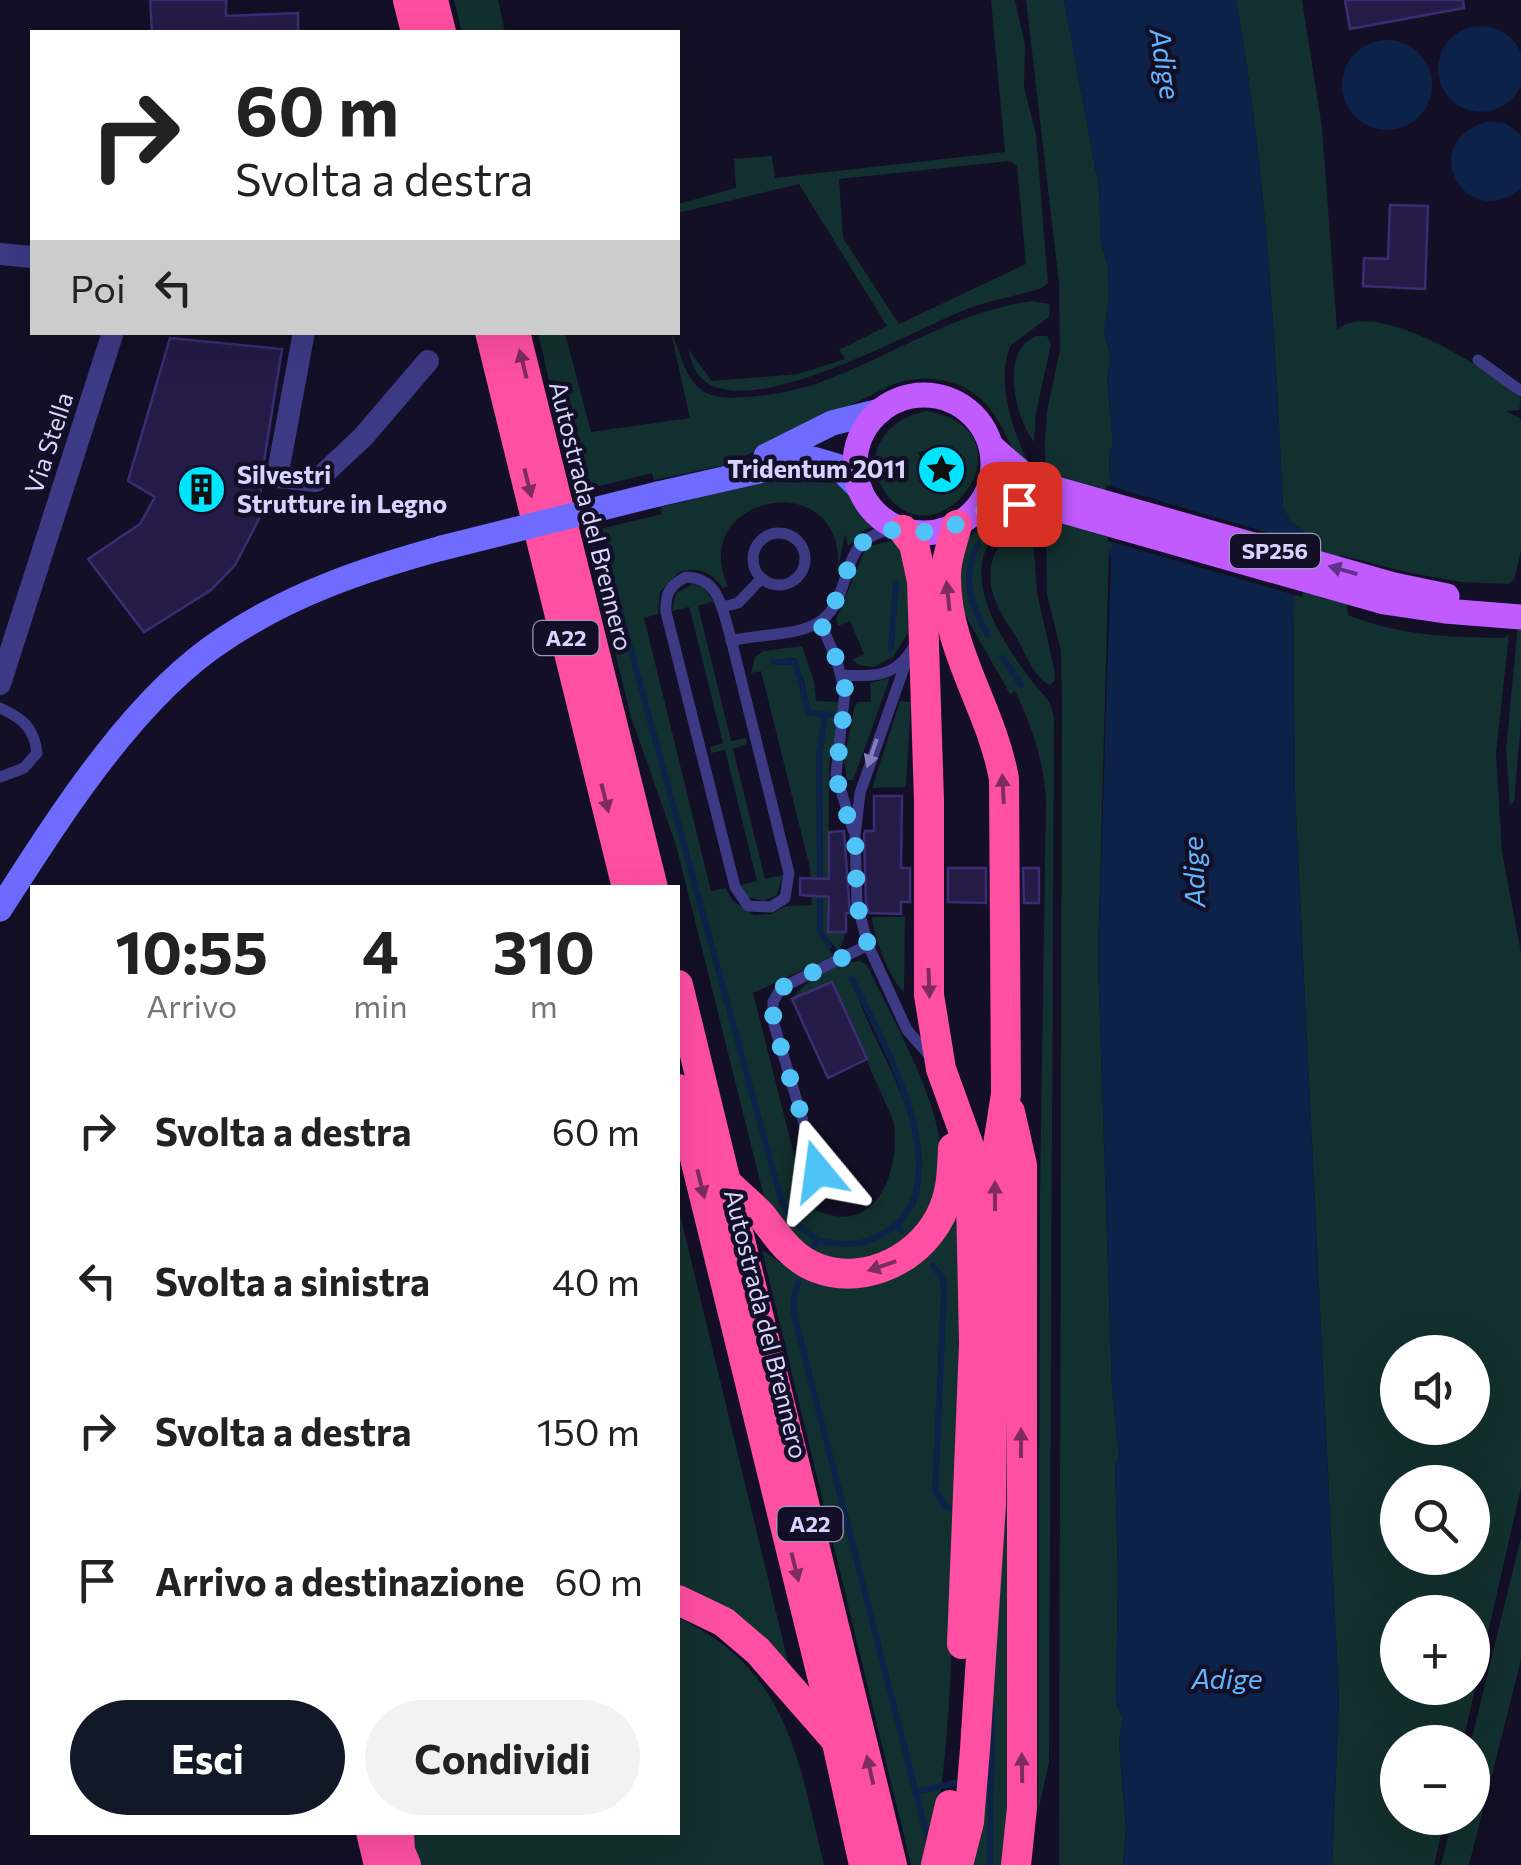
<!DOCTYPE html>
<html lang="it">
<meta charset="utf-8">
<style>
:root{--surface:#fff;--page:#f2f2f2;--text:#222;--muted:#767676;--accent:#111827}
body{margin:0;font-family:Commissioner,sans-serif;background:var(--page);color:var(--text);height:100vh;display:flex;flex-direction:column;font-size:38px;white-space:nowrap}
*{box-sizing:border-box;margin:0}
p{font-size:32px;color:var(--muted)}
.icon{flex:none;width:55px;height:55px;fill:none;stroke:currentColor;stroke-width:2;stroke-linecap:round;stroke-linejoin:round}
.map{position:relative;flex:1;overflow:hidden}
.drawer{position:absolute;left:30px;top:885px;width:650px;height:950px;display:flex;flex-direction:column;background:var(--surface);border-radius:0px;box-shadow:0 10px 40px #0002}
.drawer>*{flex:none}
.banner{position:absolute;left:30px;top:30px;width:650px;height:305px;border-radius:0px;box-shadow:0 10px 40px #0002;background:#fff;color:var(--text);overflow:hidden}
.buttons{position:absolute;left:1380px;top:1335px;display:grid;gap:20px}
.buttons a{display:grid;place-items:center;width:110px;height:110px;border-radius:50%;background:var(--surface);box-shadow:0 10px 40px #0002;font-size:50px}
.pin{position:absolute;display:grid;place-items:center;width:85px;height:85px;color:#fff;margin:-42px;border-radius:20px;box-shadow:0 5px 15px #0006}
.me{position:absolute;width:110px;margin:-55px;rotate:344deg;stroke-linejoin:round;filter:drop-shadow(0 0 8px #0008)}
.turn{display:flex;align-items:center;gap:35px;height:210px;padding:0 40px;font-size:45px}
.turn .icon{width:130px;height:130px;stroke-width:2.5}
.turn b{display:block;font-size:70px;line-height:85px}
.then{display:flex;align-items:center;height:95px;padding:0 40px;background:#0003;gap:20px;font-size:38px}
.eta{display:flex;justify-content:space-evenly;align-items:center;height:170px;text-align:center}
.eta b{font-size:60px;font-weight:700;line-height:70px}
.primary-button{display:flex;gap:20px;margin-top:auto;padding:20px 40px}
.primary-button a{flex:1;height:115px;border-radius:60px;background:var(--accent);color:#fff;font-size:40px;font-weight:700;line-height:115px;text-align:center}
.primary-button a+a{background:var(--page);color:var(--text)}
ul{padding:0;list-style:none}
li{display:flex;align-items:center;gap:30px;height:150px;padding:0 40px}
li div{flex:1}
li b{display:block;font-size:38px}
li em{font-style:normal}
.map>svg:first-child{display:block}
</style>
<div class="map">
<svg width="1521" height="1865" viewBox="0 0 1521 1865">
<rect width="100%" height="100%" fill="#130f26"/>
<!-- green -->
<g fill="#12302f" fill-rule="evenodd">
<polygon points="454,0 498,0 505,32 462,32"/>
<path d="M991,0H1015L1025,45L1024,87L1036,134L1048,283L1042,288C1015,297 987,300 960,312C909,333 756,418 706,382C694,374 692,362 688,349L712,381L798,374L845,359L839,350L887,326L799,184L678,213V204L736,188L734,159L772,156L775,178L1005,152ZM1010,161L1017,166L1026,264L899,324L843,238L839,179Z"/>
<polygon points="1026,0 1064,0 1099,188 1101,242 1108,267 1109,301 1104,331 1111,359 1107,377 1113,443 1109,454 1113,549 1109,551 1098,957 1112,1389 1119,1456 1115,1466 1118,1573 1116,1704 1123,1718 1119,1741 1126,1830 1123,1865 1059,1865 1062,704 1061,651 1047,594 1045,443 1047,412 1060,349 1059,283"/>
<path d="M1236,0H1302L1322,128L1337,330C1373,296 1491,369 1521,399L1519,410L1506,411L1521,419V551L1514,580L1508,584L1462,582L1410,573L1340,555L1348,615C1400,636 1449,637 1504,638L1509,634L1496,753L1502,852L1521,953V1488L1463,1742H1398V1818H1445L1434,1865H1332L1339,1701L1295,794L1293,604L1304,540V531L1290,521L1283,507C1275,337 1266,168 1236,0ZM1398,1352H1472V1428H1398ZM1398,1482H1472V1558H1398ZM1398,1612H1472V1688H1398Z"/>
<path d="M1032,301L1050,304L1049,317L1011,345C994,382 1015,438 1033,472C1009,450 1010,438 993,413C971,380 929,372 894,384L726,465L654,480L652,473L575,492L538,333H565L591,432L690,418L671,333C682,351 682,376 703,391C723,406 792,392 816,384C889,358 954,312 1032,301Z"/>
<path d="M1036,336H1047L1051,344L1036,413L1034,442C1015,417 999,352 1036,336Z"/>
<path d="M927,411C1042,432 935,573 883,489C860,452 890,417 927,411ZM925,451L930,456L935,455L940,462H945V468L952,464L949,488L933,478L936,470L931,467L925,473L917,467L921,459L918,452Z"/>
<path d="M796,474C841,473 850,496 875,527L863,531L848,546L845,534L838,569C846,464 686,494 728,586L723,588C711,572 699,566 679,572L660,592L658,614L644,618L711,891L726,888L732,900L754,915L772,914L786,906L812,905L810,868L761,671L751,673L755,657L764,651L802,646L814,681L816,701L838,702L837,729L829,765L828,932H846L839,952L823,933L822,756L827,717L832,718V713L810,711L804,681L795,658L774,660L775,664L794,663L807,713L823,717L818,752V930L833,956L753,993L801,1182L814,1209C876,1240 902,1170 893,1120L832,982L792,999C805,980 837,962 860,961L867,965C890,1014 935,1093 940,1144C942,1170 937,1205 920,1225C895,1257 836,1274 801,1246C788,1236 777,1218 766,1205L676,845L630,714L586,532L596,530L780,1204L797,1228L815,1240L813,1246L816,1247L818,1242C849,1251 871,1246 897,1227L903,1230L900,1224L915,1205L920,1187L922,1161L917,1125L907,1094L852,979C869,1039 912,1092 917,1159C925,1242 819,1279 783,1199L600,529L662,514L661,507Z"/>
<path d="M993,518H1016C947,558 997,634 1031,680C1041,694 1053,700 1054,719L1049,1762L1038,1812L1040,1194L1046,799C1043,759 1032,726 1015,691L1010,694L955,597L966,540ZM977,544L980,545C964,579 971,602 989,633L986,635C969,604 957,577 977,544Z"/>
<path d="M1034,522L1033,526L1017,539L1020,543L1033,536L1037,593L1054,668L1055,680L1050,685C1035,678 1027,657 1019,642C1010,627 998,611 993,594C983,563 1001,529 1034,522Z"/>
<polygon points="890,541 897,543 908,561 908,633 893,657 874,667 859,665 852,660 864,654 850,621 838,626 836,620 864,552 871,546"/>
<polygon points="693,584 704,588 713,601 698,606 731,741 746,738 747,744 733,749 765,879 783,875 777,895 763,901 747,897 741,885 757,881 725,750 711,753 710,747 723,743 690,610 689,607 672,611 676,593"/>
<polygon points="1518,623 1521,623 1521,721 1514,802 1510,805 1506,750"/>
<polygon points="890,678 855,775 853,780 847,780 844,760 854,709 857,702 871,702 870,683"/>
<polygon points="900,701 911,702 906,787 872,788"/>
<path d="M872,917H905L904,992C890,981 873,935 872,917Z"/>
<polygon points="1014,1196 1007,1865 967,1865"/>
<path d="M959,1198C959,1340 959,1482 953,1624C949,1706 947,1785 926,1865H911L762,1250L795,1273L853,1286Z"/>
<polygon points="678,1206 789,1666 678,1591"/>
<polygon points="1521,1537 1521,1660 1469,1865 1441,1865 1453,1818 1472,1818 1471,1742"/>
<path d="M678,1618C789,1669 798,1759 824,1865H414L406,1833L678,1832Z"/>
</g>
<!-- water -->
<g fill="#0c2248">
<path d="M1064,0H1236C1266,168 1275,337 1283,507L1290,521L1304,531V540L1293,604L1295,794L1339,1701L1332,1865H1123L1126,1830L1119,1741L1123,1718L1116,1704L1118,1573L1115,1466L1119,1456L1112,1389L1098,957L1111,559L1109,550L1113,548L1109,454L1113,443L1107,377L1111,359L1104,331L1109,301L1108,267L1101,242L1099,188Z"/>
<circle cx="1481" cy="69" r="43"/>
<circle cx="1387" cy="85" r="45"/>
<path d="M1489,121L1505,123L1521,135V188C1466,235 1413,141 1489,121Z"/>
</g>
<!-- pier -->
<polygon fill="#130f26" points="1106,485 1309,545 1302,597 1108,541"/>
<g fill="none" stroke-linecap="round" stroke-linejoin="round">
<!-- stream -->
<g stroke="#0c2248" stroke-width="6">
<polyline points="598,530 779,1192 791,1219 817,1240 814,1246"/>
<path d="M978,544C961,578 970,603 988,635"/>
<polyline points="891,648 896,584"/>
<polyline points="1003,658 1021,685"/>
<polyline points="774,662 795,662 809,713 832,715"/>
<polyline points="825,716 819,756 820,931 829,946"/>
<path d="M852,979C881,1038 956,1168 897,1224L901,1231"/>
<path d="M817,1240C848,1248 871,1245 897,1224"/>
<polyline points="933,1266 943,1279 944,1293 935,1491 945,1506 960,1513"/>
<polyline points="798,1283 793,1302 794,1314 929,1844"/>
<polyline points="916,1792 964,1781"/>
<polyline points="990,1865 992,1708"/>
</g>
</g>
<!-- building -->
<g fill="#241b47" stroke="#3b2d73" stroke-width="2.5">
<polygon points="150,0 226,0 226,16 298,13 298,32 152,32"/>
<polygon points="1345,0 1463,0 1464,8 1350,29"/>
<polygon points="1390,205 1428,206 1425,289 1363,286 1364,258 1388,259"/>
<polygon points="170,338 282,349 262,474 259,519 235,565 211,590 144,632 88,559 140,524 155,497 128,481"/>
<polygon points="874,796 902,796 901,868 910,868 910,902 901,902 901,914 869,913 866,903 864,835 865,831 874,831"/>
<polygon points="844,831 850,913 846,913 846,932 828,932 829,897 800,895 800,878 829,879 829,832"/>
<polygon points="948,868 986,868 986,903 948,902"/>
<polygon points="1023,868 1039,868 1039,903 1024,903"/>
<polygon points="832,982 867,1059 828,1078 792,999"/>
</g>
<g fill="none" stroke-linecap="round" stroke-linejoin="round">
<!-- service -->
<g stroke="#3d3a85" stroke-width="11">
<polyline points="1478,360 1521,391"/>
<circle cx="779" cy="559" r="26"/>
<path d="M686,577C719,578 722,608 730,635L789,873L785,898L771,907L748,906L735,887L666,612C665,595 669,585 686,577Z"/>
<polyline points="722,607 738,603 762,578"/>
<polyline points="820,622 836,658 845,692 836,774 853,830"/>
<path d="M731,641C757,634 802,636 822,620C848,600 842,558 867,539C875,533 888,530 897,527"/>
<polyline points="906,662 860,793 855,835 857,904 868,945 907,1030 930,1056"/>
<path d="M842,675C880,677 898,676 917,641"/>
<path d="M0,708C22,718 34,727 37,753L24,768L0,777"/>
<polyline points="818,1171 773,1021 773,1002 781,988 868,945"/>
</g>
<!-- minor -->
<g stroke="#3d3a85" stroke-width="22">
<polyline points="0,254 32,257"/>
<polyline points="304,332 277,477 316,481 363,437 428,361"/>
<polyline points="0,684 113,332"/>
</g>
<!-- secondary -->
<g stroke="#6f6bff" stroke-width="25">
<polyline points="766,456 832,423 880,411"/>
<polyline points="658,494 759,471 793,460 813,459 837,466 860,489"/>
<path d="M0,909C58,819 133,698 224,639C291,594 365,569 442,548"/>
</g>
<!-- primary -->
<g stroke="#c25bff" stroke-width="25">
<circle cx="924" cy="464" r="69"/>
<polyline points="991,446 1029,479 1046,486 1394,585 1447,596"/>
<polyline points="971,515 1006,506 1046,506 1384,602 1445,611 1521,617"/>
</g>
<!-- motorway -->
<g stroke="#ff4fa3" stroke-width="30">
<polyline points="408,0 416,32"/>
<polyline points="433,0 441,32"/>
<polyline points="490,332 627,888"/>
<polyline points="515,332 653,888"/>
<path d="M957,525C953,542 945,560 946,578C946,650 992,710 1004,779L1006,1094L995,1164L991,1504L975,1749L969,1822L958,1865"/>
<polyline points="903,530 914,544 922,581 929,801 929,995 941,1069 970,1149 974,1344 962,1644"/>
<polyline points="678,985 892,1865"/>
<polyline points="678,1089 824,1684 864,1865"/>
<polyline points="1010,1112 1022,1165 1022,1808 1016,1865"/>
<path d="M728,1184C739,1195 752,1205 762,1216C778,1237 791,1258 817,1268C867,1287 925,1256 944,1208C952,1189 952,1168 953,1148"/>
<polyline points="678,1600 724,1622 758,1651 834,1738"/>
<polyline points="371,1832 379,1865"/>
<polyline points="399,1832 400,1851 406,1865"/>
<polyline points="936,1865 950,1805"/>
</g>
<!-- secondary-bridge -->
<polyline stroke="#6f6bff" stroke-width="25" points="442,548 658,494"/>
</g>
<!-- one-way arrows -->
<defs><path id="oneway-solid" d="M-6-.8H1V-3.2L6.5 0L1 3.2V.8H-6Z" transform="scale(2.5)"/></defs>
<g fill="#7d2c5e">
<use href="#oneway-solid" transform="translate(523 364) rotate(-104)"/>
<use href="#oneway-solid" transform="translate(528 483) rotate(76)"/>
<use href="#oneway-solid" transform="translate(948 596) rotate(-96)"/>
<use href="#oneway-solid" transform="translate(1003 789) rotate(-93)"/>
<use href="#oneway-solid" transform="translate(605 798) rotate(76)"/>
<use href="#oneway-solid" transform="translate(929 983) rotate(88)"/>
<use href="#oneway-solid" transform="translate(701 1184) rotate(76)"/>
<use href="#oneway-solid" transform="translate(995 1196) rotate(-90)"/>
<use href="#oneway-solid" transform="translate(882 1266) rotate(161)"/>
<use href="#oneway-solid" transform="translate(1021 1443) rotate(-90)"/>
<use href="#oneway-solid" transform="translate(795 1567) rotate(76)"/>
<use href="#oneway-solid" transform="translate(1022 1768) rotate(-91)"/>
<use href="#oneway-solid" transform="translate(870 1770) rotate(-103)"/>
</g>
<use fill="#623188" href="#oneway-solid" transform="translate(1343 570) rotate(-164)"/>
<use fill="#837fbc" href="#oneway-solid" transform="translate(872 753) rotate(109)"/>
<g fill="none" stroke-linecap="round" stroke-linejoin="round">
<!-- route -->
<path stroke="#4fc3f7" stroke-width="18" stroke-dasharray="0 32.4" d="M818,1171L773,1021L774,1002L781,988L868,945L857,904L855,835L842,802L836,774L846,692L836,658L820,622C841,602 842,577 855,553C878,513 913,540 946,529C956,526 964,518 973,514C987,508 1004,506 1019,504"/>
</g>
<!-- icons -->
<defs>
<symbol id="sight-disc" viewBox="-11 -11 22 22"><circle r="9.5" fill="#00e5ff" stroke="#130f26"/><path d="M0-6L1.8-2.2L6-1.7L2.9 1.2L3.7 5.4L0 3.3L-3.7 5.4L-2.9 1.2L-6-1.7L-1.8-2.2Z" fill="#111"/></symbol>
<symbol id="building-disc" viewBox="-11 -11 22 22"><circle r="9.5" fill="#00e5ff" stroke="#130f26"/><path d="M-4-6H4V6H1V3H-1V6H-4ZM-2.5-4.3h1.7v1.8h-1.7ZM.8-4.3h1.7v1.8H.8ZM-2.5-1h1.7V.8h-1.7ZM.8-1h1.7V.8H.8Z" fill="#111"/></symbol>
</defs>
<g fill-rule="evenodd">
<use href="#sight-disc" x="914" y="442" width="55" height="55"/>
<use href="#building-disc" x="174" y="462" width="55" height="55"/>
</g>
<g text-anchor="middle" stroke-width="9" stroke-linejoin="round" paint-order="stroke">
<!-- shield labels -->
<g fill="#130f26" stroke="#9e99be" stroke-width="2.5">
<rect x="1230" y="534" width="90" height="34" rx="8"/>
<rect x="533.5" y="621" width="65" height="34" rx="8"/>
<rect x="777.5" y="1507" width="65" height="34" rx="8"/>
</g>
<g font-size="22" font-weight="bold" fill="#d9d4ff">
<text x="1275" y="559">SP256</text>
<text x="566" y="646">A22</text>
<text x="810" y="1532">A22</text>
</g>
<!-- street labels -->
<g font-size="25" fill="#d9d4ff" stroke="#130f26">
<text transform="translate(49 443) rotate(-72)" y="9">Via Stella</text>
<text transform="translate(591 516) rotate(76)" y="9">Autostrada del Brennero</text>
<text transform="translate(766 1324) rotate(76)" y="9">Autostrada del Brennero</text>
</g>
<!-- poi labels -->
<g font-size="25" font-weight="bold" fill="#d9d4ff" stroke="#130f26" text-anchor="end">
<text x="906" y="478">Tridentum 2011</text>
<text x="237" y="484" text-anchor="start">Silvestri<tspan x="237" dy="29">Strutture in Legno</tspan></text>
</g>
<!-- water labels -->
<g font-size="28" font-style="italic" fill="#62b6ff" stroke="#130f26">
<text transform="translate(1165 64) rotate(81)" y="10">Adige</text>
<text transform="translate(1194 872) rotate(-92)" y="10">Adige</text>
<text x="1227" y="1689">Adige</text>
</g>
</g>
</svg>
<div class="buttons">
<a><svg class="icon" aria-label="sound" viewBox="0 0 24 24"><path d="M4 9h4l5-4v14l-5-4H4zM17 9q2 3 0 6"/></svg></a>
<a><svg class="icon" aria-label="search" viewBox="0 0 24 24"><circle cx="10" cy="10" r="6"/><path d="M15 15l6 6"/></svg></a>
<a>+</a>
<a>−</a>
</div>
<div class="pin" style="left:1019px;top:504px;background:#d93025"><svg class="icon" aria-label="arrive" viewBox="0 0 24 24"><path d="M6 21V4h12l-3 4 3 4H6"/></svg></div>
<svg class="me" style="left:818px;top:1171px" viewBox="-20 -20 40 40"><path d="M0-17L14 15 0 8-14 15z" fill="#4fc3f7" stroke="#fff" stroke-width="4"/></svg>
<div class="banner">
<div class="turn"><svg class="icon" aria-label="right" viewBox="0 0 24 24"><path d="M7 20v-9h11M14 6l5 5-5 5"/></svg><div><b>60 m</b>Svolta a destra</div></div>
<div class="then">Poi<svg class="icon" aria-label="left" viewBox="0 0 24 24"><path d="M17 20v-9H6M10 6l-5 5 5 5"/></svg></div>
</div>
<section class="drawer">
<div class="eta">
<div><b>10:55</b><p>Arrivo</p></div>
<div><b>4</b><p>min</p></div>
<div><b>310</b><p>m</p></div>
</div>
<ul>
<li><svg class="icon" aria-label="right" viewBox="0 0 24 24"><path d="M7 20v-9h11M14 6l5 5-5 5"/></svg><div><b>Svolta a destra</b></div><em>60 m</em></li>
<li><svg class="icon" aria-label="left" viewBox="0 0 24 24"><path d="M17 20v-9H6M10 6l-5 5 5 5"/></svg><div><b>Svolta a sinistra</b></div><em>40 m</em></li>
<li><svg class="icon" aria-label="right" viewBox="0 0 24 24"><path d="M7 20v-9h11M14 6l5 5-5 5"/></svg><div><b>Svolta a destra</b></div><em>150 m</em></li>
<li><svg class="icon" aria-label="arrive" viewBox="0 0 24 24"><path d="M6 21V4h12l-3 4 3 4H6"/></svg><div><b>Arrivo a destinazione</b></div><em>60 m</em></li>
</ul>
<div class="primary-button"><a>Esci</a><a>Condividi</a></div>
</section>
</div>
